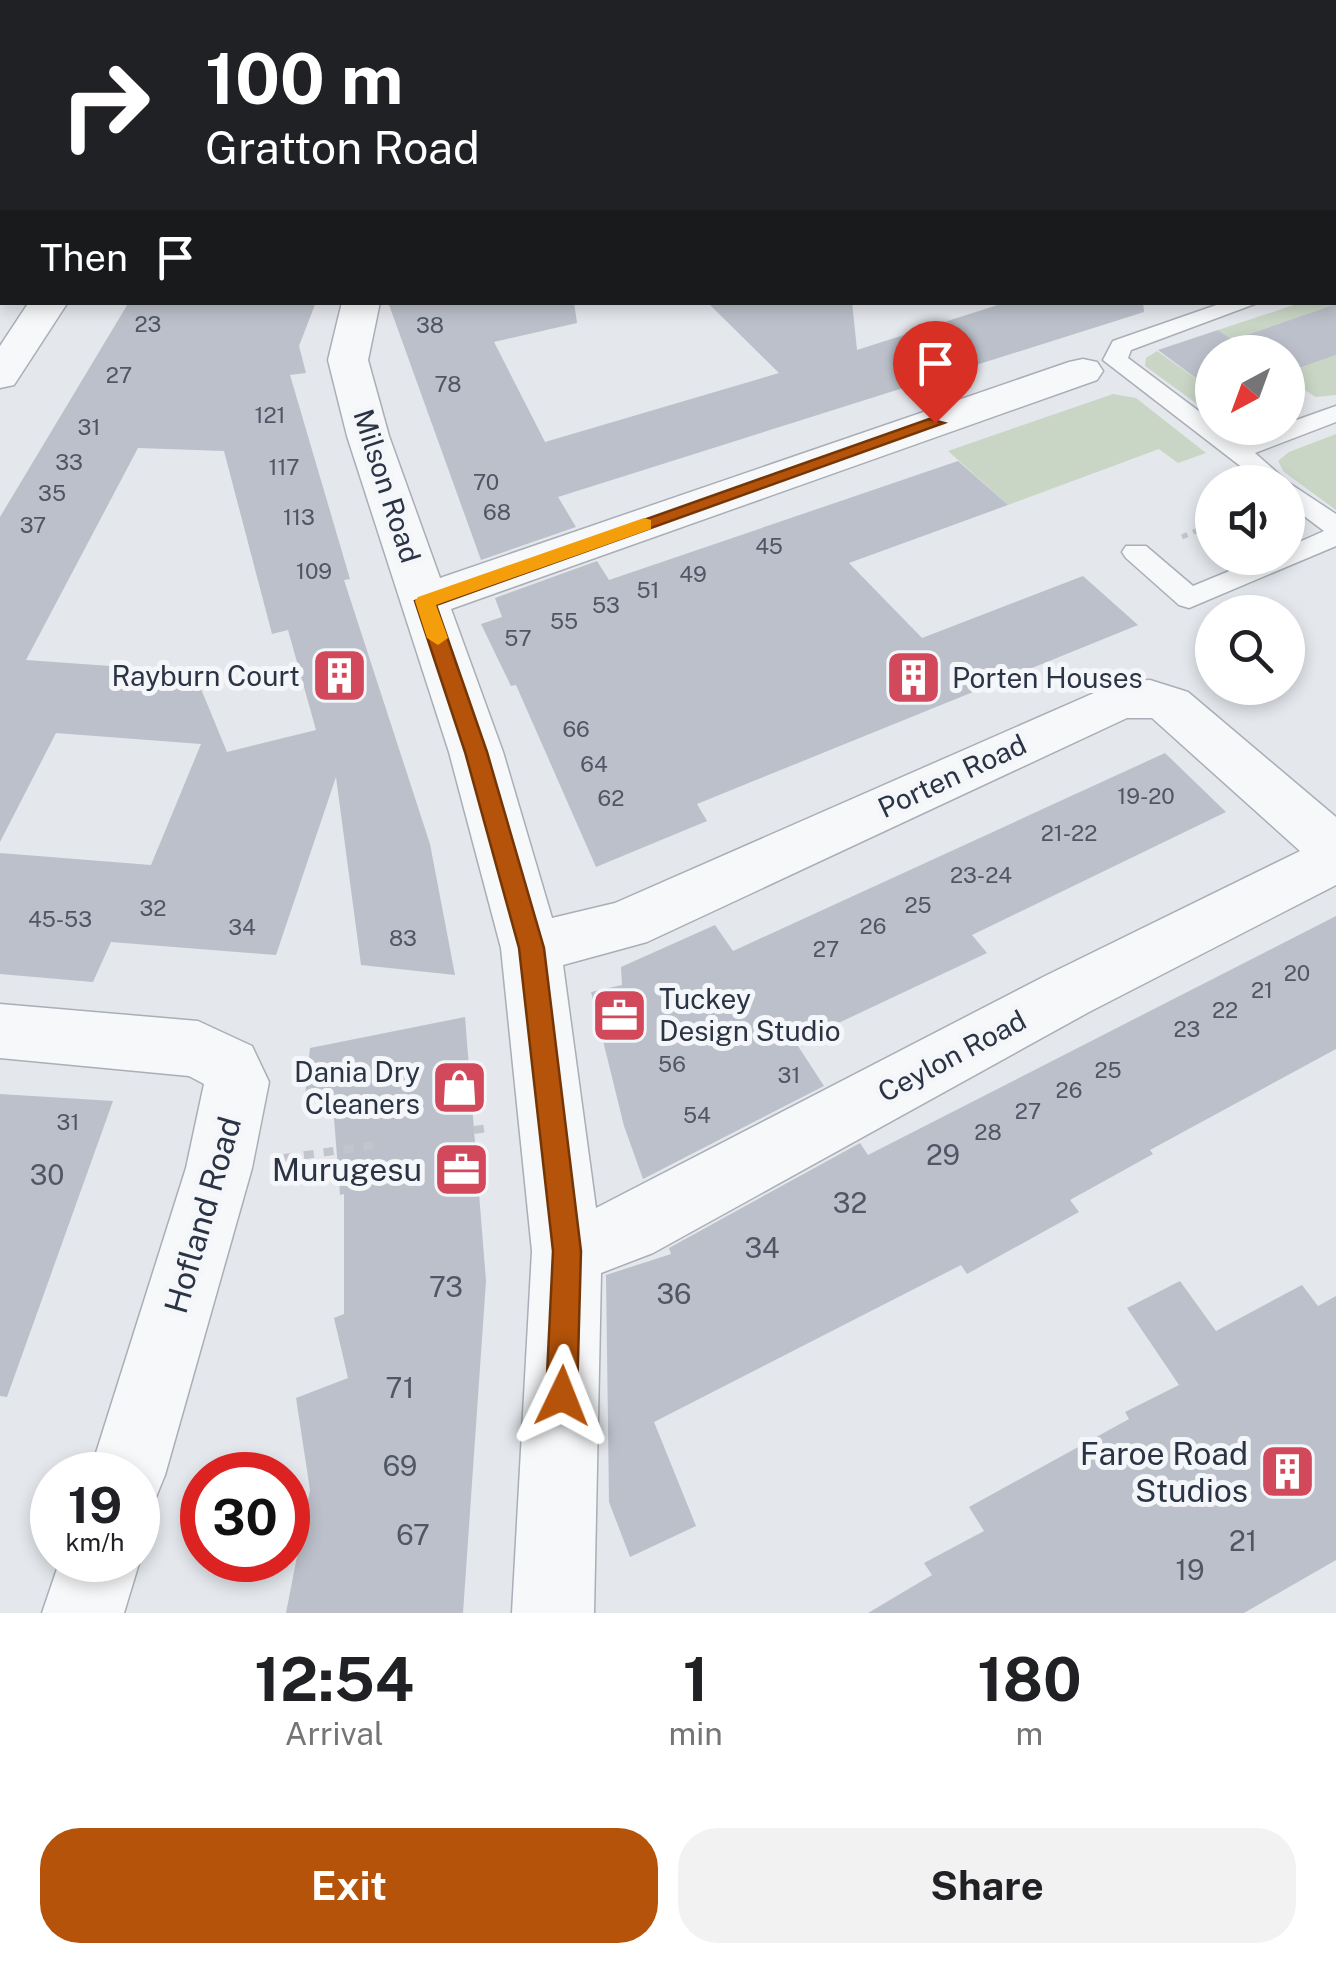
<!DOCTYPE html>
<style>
:root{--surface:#fff;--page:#f2f2f2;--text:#202124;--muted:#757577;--accent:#b45309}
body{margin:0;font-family:"Public Sans",sans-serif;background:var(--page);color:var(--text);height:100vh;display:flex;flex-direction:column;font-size:38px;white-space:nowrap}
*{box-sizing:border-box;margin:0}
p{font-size:32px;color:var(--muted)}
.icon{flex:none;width:55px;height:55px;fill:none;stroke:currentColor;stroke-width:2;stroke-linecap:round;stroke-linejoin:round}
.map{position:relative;height:1613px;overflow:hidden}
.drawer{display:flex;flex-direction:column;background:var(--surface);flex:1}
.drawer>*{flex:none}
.hud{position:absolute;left:0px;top:0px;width:1338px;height:305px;box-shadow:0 5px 15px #0003;background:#202124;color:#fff;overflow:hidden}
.needle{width:65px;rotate:221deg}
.controls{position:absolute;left:1195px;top:335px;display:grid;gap:20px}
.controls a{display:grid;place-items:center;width:110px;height:110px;border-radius:50%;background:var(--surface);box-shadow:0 5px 15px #0003;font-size:50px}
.speed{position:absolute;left:30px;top:1452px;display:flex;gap:20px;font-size:50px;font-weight:700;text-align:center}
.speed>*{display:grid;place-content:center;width:130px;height:130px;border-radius:50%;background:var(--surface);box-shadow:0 5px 15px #0003;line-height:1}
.speed small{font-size:25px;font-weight:400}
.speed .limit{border:15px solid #d22;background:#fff;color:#111}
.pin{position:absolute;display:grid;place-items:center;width:85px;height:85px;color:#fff;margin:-102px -42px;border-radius:50% 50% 50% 0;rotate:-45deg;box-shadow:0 0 10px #0007}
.pin .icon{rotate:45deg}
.me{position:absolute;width:110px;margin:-55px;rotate:2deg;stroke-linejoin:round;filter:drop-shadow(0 0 8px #0008)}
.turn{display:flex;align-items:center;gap:35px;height:210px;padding:0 40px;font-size:45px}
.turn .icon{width:130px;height:130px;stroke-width:2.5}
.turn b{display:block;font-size:70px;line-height:85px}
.then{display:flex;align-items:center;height:95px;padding:0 40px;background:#0003;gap:20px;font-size:38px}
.eta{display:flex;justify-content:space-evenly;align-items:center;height:170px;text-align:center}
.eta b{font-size:60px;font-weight:700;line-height:70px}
.primary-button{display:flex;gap:20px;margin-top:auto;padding:20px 40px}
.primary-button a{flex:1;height:115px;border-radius:40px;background:var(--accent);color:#fff;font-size:40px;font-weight:700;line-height:115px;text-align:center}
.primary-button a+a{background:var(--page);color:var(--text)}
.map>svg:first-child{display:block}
</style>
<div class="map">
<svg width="1336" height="1613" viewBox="0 0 1336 1613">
<rect width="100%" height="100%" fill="#e4e7ec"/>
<!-- built -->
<polygon fill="#d2d6de" points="835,0 1336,0 1336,163 1335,2"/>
<!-- green -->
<g fill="#c9d6c5">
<polygon points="1336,291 1336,304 1232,340 1218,330 1300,303 1335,302"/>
<polygon points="1157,351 1212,390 1212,415 1145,366 1146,358"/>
<polygon points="1336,355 1336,395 1316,397 1288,380 1288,372"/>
<polygon points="1113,394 1136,398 1206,453 1178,463 1159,449 1008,505 948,451"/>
<polygon points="1336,434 1336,510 1284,472 1278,461 1289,452"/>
</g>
<!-- building -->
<g fill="#bbc0ca" fill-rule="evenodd">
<path d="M129,302H316L299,346L306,373L290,375L350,579L344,580L430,844L455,975L361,965L336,777L276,955L111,942L93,982L0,974V853L151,865L201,744L56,733L0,842V517ZM138,448L224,451L272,634L288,630L316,730L227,752L194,672L26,660Z"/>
<polygon points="388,302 574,302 577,323 494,342 545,442 779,373 707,302 852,302 857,350 1007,302 1143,302 1144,312 558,497 576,527 481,560"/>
<polygon points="1336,304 1336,355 1288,372 1288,352 1212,352 1212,390 1158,350 1218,330 1232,340"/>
<polygon points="958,461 1008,505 849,563 922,638 1083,576 1138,625 697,804 707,821 596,867 516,685 511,686 481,624 502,617 495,598 597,561 609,580"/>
<polygon points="1165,753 1226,812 972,935 987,953 796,1043 824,1086 643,1179 624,1126 591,992 622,985 621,967 715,925 733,951"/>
<polygon points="1336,916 1336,1049 1150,1150 1153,1154 1070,1200 1079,1212 967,1274 961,1265 654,1422 696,1526 630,1557 609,1502 606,1275 671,1254 669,1248 860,1143 868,1155"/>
<polygon points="465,1017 486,1281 463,1613 286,1613 310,1490 296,1398 348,1378 334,1318 344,1314 344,1194 340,1195 332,1092 305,1096 310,1048"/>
<polygon points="0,1094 113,1101 7,1397 0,1396"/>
<polygon points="1180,1281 1216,1331 1302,1285 1318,1306 1336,1296 1336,1560 1244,1613 868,1613 932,1575 924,1563 984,1531 969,1507 1129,1419 1125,1412 1179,1385 1127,1308"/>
</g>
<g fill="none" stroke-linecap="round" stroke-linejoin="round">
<defs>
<g id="service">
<polygon points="1336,266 1336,280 1335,281 1335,267"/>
<polygon points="1225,302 1260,302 1131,350 1128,358 1212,421 1212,428 1221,428 1239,441 1288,428 1288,423 1336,406 1336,422 1255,453 1289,483 1336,514 1336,546 1189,608 1179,605 1126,558 1122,552 1126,546 1146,546 1193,586 1261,558 1288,558 1288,547 1324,531 1288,504 1288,482 1261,482 1103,360 1113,341"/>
</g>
<g id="minor">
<polygon points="33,0 61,0 62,2 34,2"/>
<polygon points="782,0 815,0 816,2 783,2"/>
<rect x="1335" y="171" width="1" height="20"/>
<polygon points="29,302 68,302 14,385 0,388 0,346"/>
<path d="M342,302H380L368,360L389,436L440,578L1069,362L1083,359L1097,362L1103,371L1097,380L451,609L503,752L552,918L615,903L1119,682L1150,680L1188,692L1336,817V885L1089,1012L653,1253L601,1273L594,1613H512L532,1251L501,948L449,752L347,436L328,360ZM1127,718H1152L1300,851L1045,976L596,1208L563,965L647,942Z"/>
<polygon points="0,1004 198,1021 252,1046 269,1082 252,1168 165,1475 154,1502 138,1509 138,1475 89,1475 186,1168 204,1084 189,1076 0,1058"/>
<polygon points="138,1554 140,1560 124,1613 42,1613 60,1560 138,1560"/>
</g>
</defs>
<!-- service casing -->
<use href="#service" stroke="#a9aeb7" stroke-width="3"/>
<!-- minor casing -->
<use href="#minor" stroke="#a9aeb7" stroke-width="3"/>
<!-- path-far1 -->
<polyline stroke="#c2c5cb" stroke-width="5" stroke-dasharray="6 6" stroke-linecap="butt" points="1182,537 1212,524"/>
<!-- path -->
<g stroke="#c2c5cb" stroke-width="8" stroke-dasharray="10 10" stroke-linecap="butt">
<polyline points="474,1130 488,1128"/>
<polyline points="284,1158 377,1145"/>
</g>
<!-- service -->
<use href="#service" fill="#f7f8fa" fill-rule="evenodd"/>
<!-- minor -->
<use href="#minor" fill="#f7f8fa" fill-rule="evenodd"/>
</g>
<!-- route -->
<polygon fill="#b45309" stroke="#753606" stroke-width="2.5" points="929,419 944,423 436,605 487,752 544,948 581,1251 577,1396 572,1407 562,1411 551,1407 546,1396 553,1251 519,948 465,752 415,601"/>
<!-- slow -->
<polygon fill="#f59e0b" points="644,518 651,520 651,529 436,605 448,638 438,645 427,638 415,601 418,597"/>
<!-- icons -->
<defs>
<symbol id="building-square" viewBox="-11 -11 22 22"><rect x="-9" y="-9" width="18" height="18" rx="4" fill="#d1495b" stroke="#f4f6f9"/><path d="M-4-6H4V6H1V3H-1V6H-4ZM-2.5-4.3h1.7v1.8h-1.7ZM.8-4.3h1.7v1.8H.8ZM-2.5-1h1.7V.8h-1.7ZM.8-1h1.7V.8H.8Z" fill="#fff"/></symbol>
<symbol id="office-square" viewBox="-11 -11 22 22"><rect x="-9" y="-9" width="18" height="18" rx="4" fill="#d1495b" stroke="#f4f6f9"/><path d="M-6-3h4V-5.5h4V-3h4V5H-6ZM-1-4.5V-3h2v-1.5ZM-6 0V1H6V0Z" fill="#fff"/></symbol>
<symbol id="shop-square" viewBox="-11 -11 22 22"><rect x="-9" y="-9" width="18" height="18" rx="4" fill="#d1495b" stroke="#f4f6f9"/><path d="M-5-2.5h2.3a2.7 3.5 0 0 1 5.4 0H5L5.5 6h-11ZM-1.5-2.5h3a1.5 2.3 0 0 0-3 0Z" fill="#fff"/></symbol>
</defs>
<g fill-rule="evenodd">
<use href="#building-square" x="308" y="644" width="63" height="63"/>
<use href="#building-square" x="882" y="646" width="63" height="63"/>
<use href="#office-square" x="588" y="984" width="63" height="63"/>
<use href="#shop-square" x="428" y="1056" width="63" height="63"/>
<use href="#office-square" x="430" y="1138" width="63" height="63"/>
<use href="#building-square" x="1256" y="1440" width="63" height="63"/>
</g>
<g text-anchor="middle" stroke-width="10" stroke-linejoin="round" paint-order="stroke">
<!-- number labels -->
<g font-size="22" fill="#4f5766">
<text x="148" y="332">23</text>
<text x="430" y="333">38</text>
<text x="119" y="383">27</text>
<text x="448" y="392">78</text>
<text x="270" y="423">121</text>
<text x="89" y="435">31</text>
<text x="69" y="470">33</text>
<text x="284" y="475">117</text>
<text x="486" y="490">70</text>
<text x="52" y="501">35</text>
<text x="497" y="520">68</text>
<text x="299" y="525">113</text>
<text x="33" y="533">37</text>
<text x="769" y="554">45</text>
<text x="314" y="579">109</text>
<text x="693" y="582">49</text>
<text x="648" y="598">51</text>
<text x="606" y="613">53</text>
<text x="564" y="629">55</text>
<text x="518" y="646">57</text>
<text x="576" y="737">66</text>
<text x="594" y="772">64</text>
<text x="1146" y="804">19-20</text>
<text x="611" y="806">62</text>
<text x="1069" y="841">21-22</text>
<text x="981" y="883">23-24</text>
<text x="918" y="913">25</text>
<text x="153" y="916">32</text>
<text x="60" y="927">45-53</text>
<text x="873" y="934">26</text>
<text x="242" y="935">34</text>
<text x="403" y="946">83</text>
<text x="826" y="957">27</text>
<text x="1297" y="981">20</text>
<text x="1262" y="998">21</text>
<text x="1225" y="1018">22</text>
<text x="1187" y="1037">23</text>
<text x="672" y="1072">56</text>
<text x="1108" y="1078">25</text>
<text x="789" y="1083">31</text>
<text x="1069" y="1098">26</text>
<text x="1028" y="1119">27</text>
<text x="697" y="1123">54</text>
<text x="68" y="1130">31</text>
<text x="988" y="1140">28</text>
</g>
<!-- street labels -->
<g font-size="28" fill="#2b3445" stroke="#f4f6f9">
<text transform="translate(387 486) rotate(72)" y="10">Milson Road</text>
<text transform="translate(952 776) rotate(-25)" y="10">Porten Road</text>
<text transform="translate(952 1056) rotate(-28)" y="10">Ceylon Road</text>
</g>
<!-- poi labels -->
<g font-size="28" fill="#2b3445" stroke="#f4f6f9" text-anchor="end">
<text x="300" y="686">Rayburn Court</text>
<text x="952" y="688" text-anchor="start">Porten Houses</text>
<text x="659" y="1009" text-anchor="start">Tuckey<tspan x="659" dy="32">Design Studio</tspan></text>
<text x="420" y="1082">Dania Dry<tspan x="420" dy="32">Cleaners</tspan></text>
</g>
<!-- near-number labels -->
<g font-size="28" fill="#4f5766">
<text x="943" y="1165">29</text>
<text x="47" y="1185">30</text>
<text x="850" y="1213">32</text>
<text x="762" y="1258">34</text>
<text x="446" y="1297">73</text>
<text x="674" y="1304">36</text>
<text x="400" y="1398">71</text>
<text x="400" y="1476">69</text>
<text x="413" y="1545">67</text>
<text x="1243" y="1551">21</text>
<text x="1190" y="1580">19</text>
</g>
<!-- near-poi labels -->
<g font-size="32" fill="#2b3445" stroke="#f4f6f9" text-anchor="end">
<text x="422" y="1181">Murugesu</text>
<text x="1248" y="1465">Faroe Road<tspan x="1248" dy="37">Studios</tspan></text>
</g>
<!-- near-street labels -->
<g font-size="32" fill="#2b3445" stroke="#f4f6f9">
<text transform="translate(203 1215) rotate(-74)" y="11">Hofland Road</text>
</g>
</g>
</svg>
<div class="controls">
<a><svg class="needle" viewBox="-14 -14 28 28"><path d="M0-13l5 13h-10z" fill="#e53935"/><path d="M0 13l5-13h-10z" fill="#757577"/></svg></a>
<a><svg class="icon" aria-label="sound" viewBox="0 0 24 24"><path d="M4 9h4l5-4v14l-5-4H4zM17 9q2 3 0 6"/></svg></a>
<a><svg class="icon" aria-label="search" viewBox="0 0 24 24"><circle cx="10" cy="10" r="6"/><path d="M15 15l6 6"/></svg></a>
</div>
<div class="speed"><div>19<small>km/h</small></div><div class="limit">30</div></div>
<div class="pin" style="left:935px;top:423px;background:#d93025"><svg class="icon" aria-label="arrive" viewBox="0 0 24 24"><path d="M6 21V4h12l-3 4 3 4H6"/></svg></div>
<svg class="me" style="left:562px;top:1396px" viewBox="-20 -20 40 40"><path d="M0-17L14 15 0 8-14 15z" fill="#b45309" stroke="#fff" stroke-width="4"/></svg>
<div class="hud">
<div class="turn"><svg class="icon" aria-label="right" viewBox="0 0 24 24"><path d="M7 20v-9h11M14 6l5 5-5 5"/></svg><div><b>100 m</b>Gratton Road</div></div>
<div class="then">Then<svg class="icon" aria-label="arrive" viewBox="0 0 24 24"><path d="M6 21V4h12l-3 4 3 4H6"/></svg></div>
</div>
</div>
<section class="drawer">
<div class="eta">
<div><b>12:54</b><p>Arrival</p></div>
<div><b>1</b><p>min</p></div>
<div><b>180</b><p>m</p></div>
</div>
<div class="primary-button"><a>Exit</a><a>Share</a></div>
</section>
